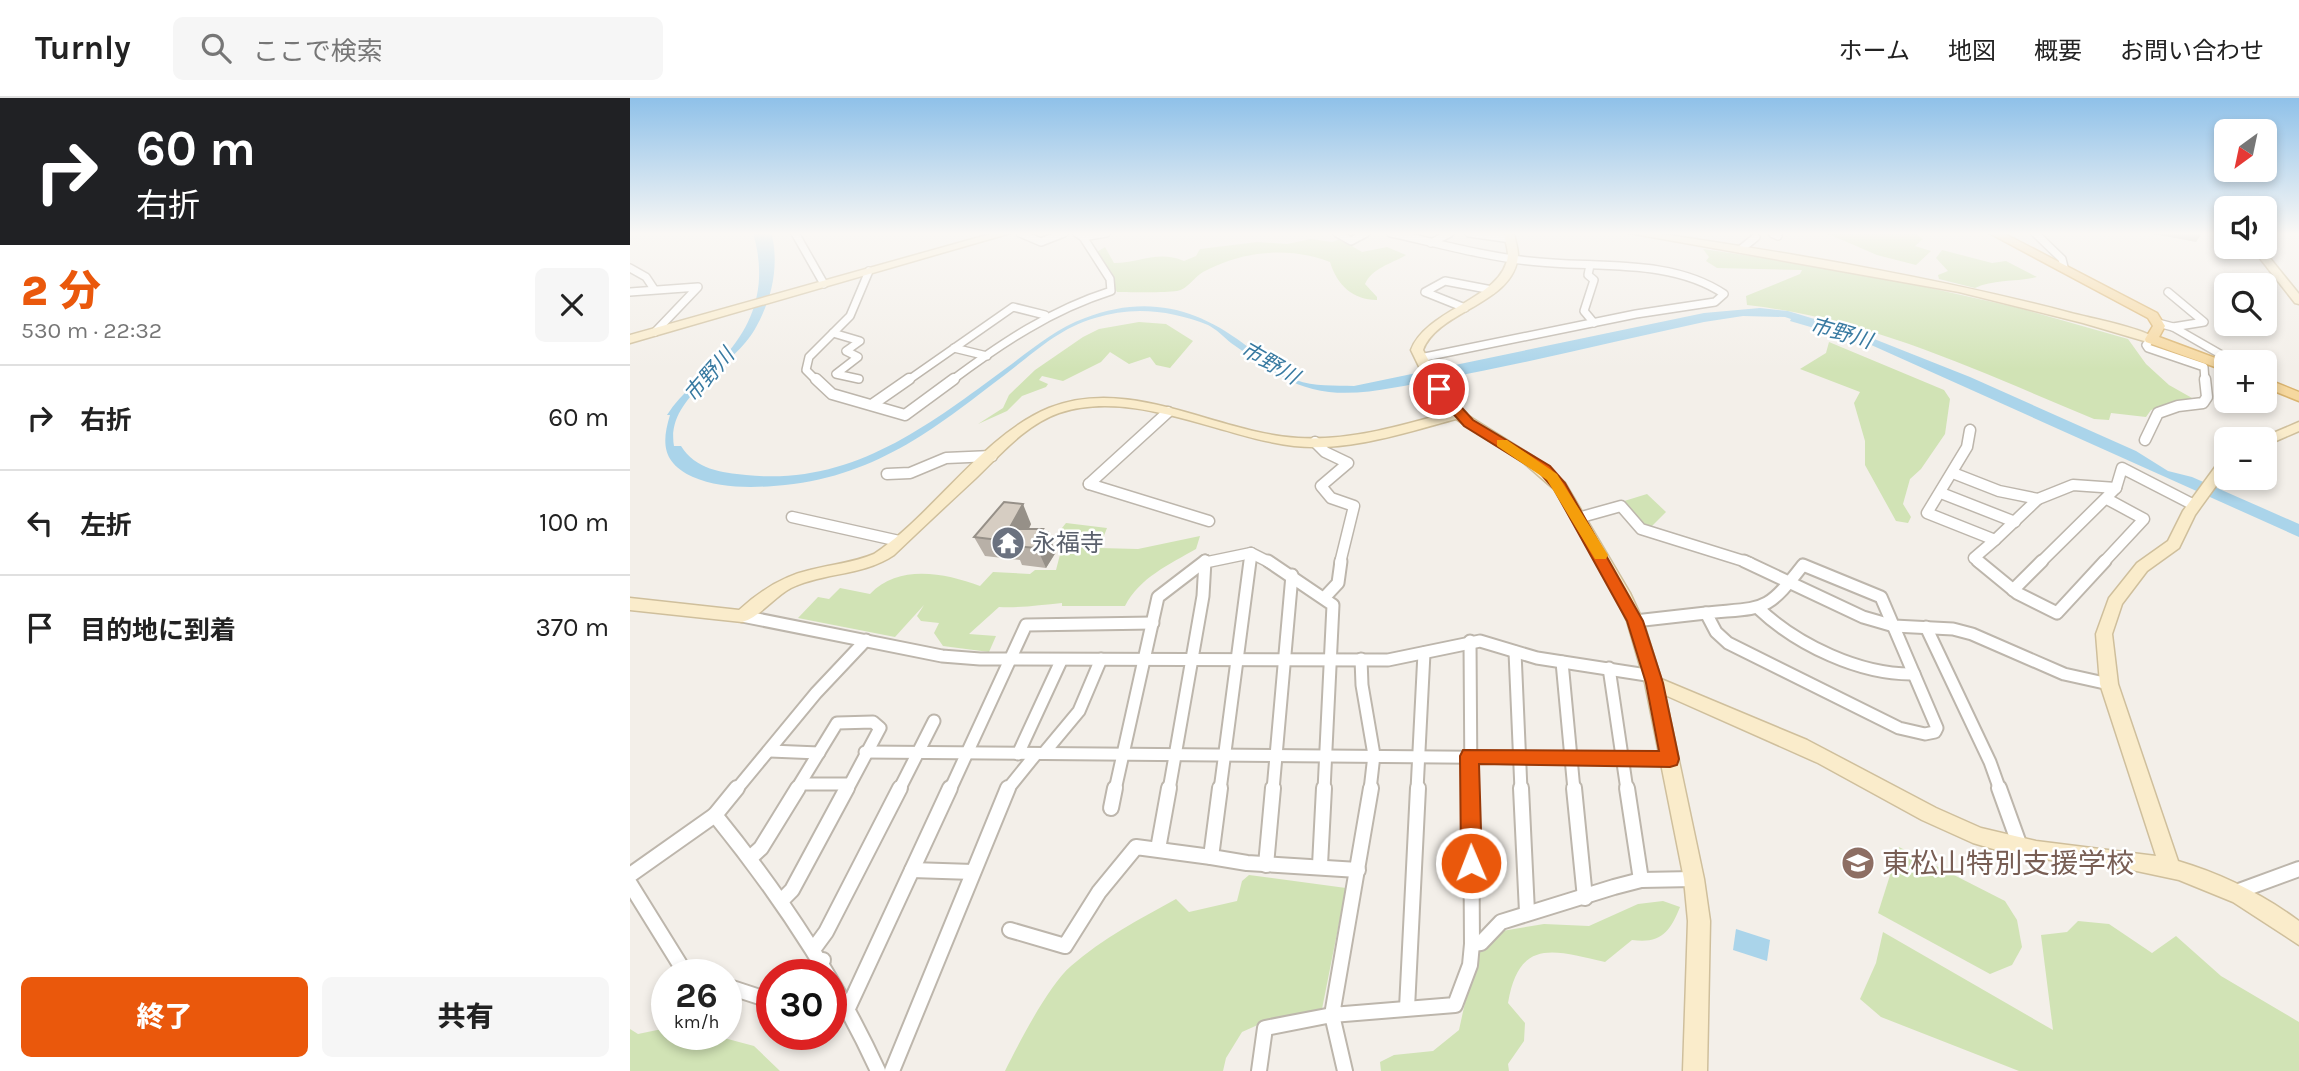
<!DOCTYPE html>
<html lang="ja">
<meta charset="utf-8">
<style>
:root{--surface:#fff;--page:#f6f6f6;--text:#222;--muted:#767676;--line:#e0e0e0;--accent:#ea580c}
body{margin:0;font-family:Karla,"Noto Sans JP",sans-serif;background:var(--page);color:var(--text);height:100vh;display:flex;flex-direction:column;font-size:26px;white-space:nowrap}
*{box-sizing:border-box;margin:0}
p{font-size:23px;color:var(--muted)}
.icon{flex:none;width:38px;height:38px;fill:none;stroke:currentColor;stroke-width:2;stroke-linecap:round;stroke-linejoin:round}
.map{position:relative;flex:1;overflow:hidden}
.drawer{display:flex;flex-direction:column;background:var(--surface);width:630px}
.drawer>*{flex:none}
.top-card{background:#202124;color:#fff;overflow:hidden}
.needle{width:46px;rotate:213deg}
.buttons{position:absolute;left:1584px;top:21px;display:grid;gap:14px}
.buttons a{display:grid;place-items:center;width:63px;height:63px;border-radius:10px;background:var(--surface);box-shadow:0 4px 10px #0003;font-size:35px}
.speed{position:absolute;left:21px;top:861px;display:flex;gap:14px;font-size:35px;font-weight:700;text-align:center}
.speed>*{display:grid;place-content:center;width:91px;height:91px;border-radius:50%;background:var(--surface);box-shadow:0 4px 10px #0003;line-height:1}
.speed small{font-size:18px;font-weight:400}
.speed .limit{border:10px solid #d22;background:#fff;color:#111}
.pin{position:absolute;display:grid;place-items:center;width:60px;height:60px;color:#fff;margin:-30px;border:4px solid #fff;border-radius:50%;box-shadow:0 2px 7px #0007}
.me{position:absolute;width:77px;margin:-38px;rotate:359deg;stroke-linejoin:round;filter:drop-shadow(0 0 5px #0008)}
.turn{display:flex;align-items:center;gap:24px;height:147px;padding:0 21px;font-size:32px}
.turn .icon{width:91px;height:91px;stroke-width:2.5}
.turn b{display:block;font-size:49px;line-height:60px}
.round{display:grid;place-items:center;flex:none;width:74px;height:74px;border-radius:10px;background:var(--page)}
.summary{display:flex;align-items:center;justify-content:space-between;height:119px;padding:0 21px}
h1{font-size:42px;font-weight:800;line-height:52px;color:var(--accent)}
.primary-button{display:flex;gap:14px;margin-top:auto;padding:14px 21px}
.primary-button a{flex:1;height:80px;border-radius:10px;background:var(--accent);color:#fff;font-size:28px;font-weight:800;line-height:80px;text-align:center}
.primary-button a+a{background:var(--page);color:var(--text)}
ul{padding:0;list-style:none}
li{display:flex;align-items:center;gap:21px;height:105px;padding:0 21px;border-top:2px solid var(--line)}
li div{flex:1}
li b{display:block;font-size:26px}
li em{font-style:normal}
header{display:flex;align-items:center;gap:42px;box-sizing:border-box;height:98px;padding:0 35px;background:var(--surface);border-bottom:2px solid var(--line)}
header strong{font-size:33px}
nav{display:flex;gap:38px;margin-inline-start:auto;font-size:24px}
.search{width:490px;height:63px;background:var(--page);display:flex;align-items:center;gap:18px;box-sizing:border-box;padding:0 24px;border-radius:10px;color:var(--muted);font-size:26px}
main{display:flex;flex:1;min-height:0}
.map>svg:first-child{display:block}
</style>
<header>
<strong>Turnly</strong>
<div class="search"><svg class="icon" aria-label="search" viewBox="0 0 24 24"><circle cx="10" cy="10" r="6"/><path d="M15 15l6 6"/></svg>ここで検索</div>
<nav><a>ホーム</a><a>地図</a><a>概要</a><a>お問い合わせ</a></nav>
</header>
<main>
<section class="drawer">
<div class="top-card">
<div class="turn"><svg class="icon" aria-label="right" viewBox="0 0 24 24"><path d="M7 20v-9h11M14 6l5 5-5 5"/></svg><div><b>60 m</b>右折</div></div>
</div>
<div class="summary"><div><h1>2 分</h1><p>530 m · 22:32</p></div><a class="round"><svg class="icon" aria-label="close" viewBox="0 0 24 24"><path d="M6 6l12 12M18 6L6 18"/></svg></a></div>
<ul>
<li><svg class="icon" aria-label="right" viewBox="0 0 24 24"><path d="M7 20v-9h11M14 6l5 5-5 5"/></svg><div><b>右折</b></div><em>60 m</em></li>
<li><svg class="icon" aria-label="left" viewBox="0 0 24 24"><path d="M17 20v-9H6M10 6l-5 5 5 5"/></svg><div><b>左折</b></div><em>100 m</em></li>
<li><svg class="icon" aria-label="arrive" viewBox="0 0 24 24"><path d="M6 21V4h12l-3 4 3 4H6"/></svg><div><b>目的地に到着</b></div><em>370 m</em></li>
</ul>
<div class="primary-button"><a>終了</a><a>共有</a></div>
</section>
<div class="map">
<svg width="1669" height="973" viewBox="0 0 1669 973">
<rect width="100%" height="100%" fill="#f3efe9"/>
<!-- green -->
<g fill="#d1e3b5">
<polygon points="1196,135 1284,135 1293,141 1285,148 1301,153 1286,167 1247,157"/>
<path d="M681,141L702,144L710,141L732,154L757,149L776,157C761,166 742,170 735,186L747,199V202C723,202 707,187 700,164C658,148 612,153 573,174C564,179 557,192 547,193C534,195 501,194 487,194L465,155L475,149L484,165C510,165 528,152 554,163L566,158L570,151L627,144L657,146Z"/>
<path d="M1073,151L1229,174L1389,210L1498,241L1516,266L1539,287L1562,300L1521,312L1516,319L1481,315L1479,322L1464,321C1350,274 1241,221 1117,207L1116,198L1170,176L1172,172L1087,170L1076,163L1079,159Z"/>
<path d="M1312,152L1362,165L1376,163L1407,179C1385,184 1363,181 1345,190L1309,181L1308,177L1318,173L1306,160Z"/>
<polygon points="509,224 536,226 563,243 540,270 526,267 520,259 499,266 480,254 471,264 433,283 412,278 409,282 418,286 416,289 392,298 377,313 348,326 373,310 379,297 405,272 453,239 469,231"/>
<polygon points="1199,244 1314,292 1320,301 1315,336 1291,371 1280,381 1273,406 1281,419 1278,425 1266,423 1235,367 1235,343 1224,305 1230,294 1170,271 1196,255"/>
<polygon points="1017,396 1036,414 1020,430 1010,427 991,404"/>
<path d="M436,425L477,430L469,450L508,451L570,438L566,451C540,466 509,480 495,508H432V505C411,507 391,510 369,509L339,536L366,538L359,554L313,548L304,535L309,525L291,523L287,518L294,507L265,539L168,520L188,499L199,501L210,490L240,496C269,466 314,475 350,488L363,474L400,476L405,472H426L433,445L428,435Z"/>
<polygon points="1269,749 1375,803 1387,822 1392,849 1382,867 1360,876 1248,815"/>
<path d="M619,777L716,790L692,911L681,917L641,921L612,934L596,960L593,973H375C389,945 418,888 441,868C473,840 510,821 546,801L559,814L607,803L612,783Z"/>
<path d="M1033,803L1050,809C1040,834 1031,846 1002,842L975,864C923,852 889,840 878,905L895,925L894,943L878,966L879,973H751L750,964L764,957L803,953L829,932L847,850L872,833L914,826L959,828L1008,806Z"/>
<polygon points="1448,823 1479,826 1522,855 1546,838 1591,878 1669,924 1669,973 1389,973 1251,919 1230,901 1246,865 1253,834 1423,932 1411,837 1437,834"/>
<polygon points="37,930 37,936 79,936 124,948 150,973 0,973 0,931 8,936"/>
</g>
<!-- water -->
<g fill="#aad4ea">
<path d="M123,135L142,137C149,170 142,201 125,231C104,269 35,298 44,348H51C65,371 92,375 116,377C221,388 296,329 375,271C401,252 425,231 455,220C515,197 565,209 614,246C630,258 647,274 666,282C684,289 705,287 724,288L1074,215L1130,210L1158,213L1224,233L1340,279L1506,353L1538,373L1562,379L1669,426V439L1239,246L1160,223L1161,221L1155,219L1113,218L1074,224C986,243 898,265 810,281C775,287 735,298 699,294C660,290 633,267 601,245C594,239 586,231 578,227C541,212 502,208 465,220C432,229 407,252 381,272C309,327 250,377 155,387C126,390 90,391 63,379C33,365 31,346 40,317H37C52,293 74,279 94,259C127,223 137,182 123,135Z"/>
<polygon points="1106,831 1140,842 1137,863 1103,852"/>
</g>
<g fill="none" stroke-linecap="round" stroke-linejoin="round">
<!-- street-tunnel -->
<polyline stroke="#d0ccc6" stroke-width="7" stroke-dasharray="7 3.5" stroke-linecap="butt" points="1588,273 1596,274"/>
<defs>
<g id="street-far3">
<polyline points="165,135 194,186"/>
<polyline points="390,135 411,144 434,135"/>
<polyline points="707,135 721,143 736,135"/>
<path d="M761,135C807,145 852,158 899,163C962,171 1039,159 1094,196L1085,204L1006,216L790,260"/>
<polyline points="839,135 881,141"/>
<polyline points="1142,135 1148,138"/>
<polyline points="1405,135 1432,161 1434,169"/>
<polyline points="453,139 476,135"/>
<polyline points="801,145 820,135"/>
<polyline points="1111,151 1126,139"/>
<polyline points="960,167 958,177 964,182 954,213 964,225"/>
<polyline points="0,170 16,179 24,191"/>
<polyline points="0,194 68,189 25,234"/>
<polyline points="1538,194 1574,224 1543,229"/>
<polyline points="835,210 795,194 815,183 862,192"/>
<polyline points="1528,225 1543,229 1604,264"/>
<polyline points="203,235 230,243 216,253 228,259 206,276 229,281"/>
<polyline points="1521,241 1516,247 1518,250 1574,269 1575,283"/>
<polyline points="324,250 357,258"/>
<polyline points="187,283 176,272 179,259 220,218 239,173"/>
<polyline points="277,283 383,209 415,217"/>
<path d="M321,283C372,245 421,212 481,193L480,181L453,139L447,135"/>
</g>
<g id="street-far2">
<polyline points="186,281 202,296 275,317 324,281"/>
<polyline points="243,306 279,281"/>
<polyline points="1340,332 1337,349 1297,415 1365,442 1344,460 1350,465"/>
<polyline points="1515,342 1528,315 1548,308 1573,305 1577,299 1575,281"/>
<polyline points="685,344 695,354 718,365 691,388 701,400 724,408 710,465"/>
<polyline points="1323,375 1369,393 1408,401 1443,387 1486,390 1410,465"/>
<polyline points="257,376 280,375 316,360 362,358"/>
<polyline points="459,386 579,423"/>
<polyline points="459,386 538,314"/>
<polyline points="1486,390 1492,370 1564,407"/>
<polyline points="1311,395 1385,424"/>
<polyline points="162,419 269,443"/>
<polyline points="948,420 991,408 1011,431 1120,465"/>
<polyline points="1365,442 1408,401"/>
<polyline points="573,465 621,455 641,465"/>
<polyline points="620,465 621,455"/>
<polyline points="1473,465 1514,421 1477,401"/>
</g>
<g id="street-far1">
<polyline points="638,463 703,507 694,692"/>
<polyline points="1114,463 1233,519 1264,528 1323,531 1342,536 1434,576 1479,586"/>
<polyline points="1348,463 1387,495 1427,515 1475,463"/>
<path d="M1173,467L1251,499L1307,630L1305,634L1295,636L1269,630L1098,545L1086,534L1076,515C1135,509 1135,516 1173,467Z"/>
<polyline points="1383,492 1412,463"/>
<polyline points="694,500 708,485 711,463"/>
<path d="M1128,510C1167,547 1230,577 1284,576"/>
<polyline points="112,518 312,558 350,561 758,562 850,543 907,560 1023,578"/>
<polyline points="1005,523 1076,515"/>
<polyline points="1296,529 1360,664 1370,692"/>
<polyline points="840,543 841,692"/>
<polyline points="885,554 891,692"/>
<polyline points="731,561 732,587 744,657 740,692"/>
<polyline points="932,564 944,692"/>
<polyline points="979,570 997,692"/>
<polyline points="140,653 189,655"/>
<polyline points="235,654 1040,661"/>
<polyline points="414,655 449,613 471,561"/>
<polyline points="388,656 431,563"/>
<polyline points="171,686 218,686"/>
<polyline points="106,692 186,595 236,542"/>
<polyline points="166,692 207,625 243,624 250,630 217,692"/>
<polyline points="269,692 304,623"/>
<polyline points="320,692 396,527 523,525"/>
<polyline points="377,692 406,656"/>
<polyline points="485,692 528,499 575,463"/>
<polyline points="539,692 573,498 575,463"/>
<polyline points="590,692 620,463"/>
<polyline points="643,692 662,477"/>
<polyline points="787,692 794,555"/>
</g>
<g id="street">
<path d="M107,690L85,717C150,797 205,879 248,973"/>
<polyline points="590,690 581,759 617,765 728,772"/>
<polyline points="741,690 702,917 825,907 840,867 842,846 841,690"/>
<polyline points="891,690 897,814"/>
<polyline points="944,690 955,800"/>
<polyline points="997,690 1011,782"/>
<polyline points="1369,690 1391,751"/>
<polyline points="481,710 485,690"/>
<polyline points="528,751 539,690"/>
<polyline points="120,760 131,750 168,690"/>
<polyline points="636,767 643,690"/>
<polyline points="690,767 694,690"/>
<polyline points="282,772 343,774"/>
<polyline points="0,777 85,717"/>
<polyline points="0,786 54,873 65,877"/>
<polyline points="1609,793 1669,771"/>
<polyline points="152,802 162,792 217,690"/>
<polyline points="380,832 435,848 469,794 506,749 581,759"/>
<polyline points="842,846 851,845 871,824 984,789 1011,782 1064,781"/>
<polyline points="185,849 196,834 270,690"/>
<polyline points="181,877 193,862"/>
<polyline points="96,888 142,903"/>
<polyline points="219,908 320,690"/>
<polyline points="777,910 788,690"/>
<polyline points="262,973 378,690"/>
<polyline points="629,973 635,930 702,917 715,973"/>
</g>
<g id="secondary">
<polygon points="364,135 381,135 0,245 0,237"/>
<path d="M874,135H884C885,142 888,150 888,157C885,206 808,212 793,252L814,291L837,317L904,359L935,385L1000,495L1013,523L1031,581L1177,642L1306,710L1351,730L1406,743L1526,758L1470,586L1466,536L1479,500L1507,465L1538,443L1553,413L1591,361L1596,360V374L1565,417L1549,450L1517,473L1492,506L1482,536L1488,586L1548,763C1592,776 1632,796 1669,823V847L1603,804L1549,782L1502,772L1387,758L1343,745L1292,722L1188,665L1035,597L1074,781L1080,823L1077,973H1053L1058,823L1054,781L1015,585L997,523L984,495L924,391L894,365L826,321C774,335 718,354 664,348C590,339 503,290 429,315C395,327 371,356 346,380C319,405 291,431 264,457C233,478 195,474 161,490C144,499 130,519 112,524L0,512V500L109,512C130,493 153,478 180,472C202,466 223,465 244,456C303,417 353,337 419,310C500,277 587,335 668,340C720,343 770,328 820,314L796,283L781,252C797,210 874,201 878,157C878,151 875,142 874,135Z"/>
<path d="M999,135H1025C1165,156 1304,179 1441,215C1460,220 1513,230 1527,241L1521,245L1453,225L1329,194Z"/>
<polygon points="1621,149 1631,149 1669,196 1669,206 1665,205"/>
<polygon points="1669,324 1669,333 1639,346 1634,347 1634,341 1629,341"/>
</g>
<g id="primary">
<polygon points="1359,135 1373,135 1527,215 1535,228 1529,239 1596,264 1596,273 1516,244 1515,241 1523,228 1518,220"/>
<polygon points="1634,280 1669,294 1669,303 1634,289"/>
</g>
</defs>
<!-- street-far3 casing -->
<use href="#street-far3" stroke="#bdb6ac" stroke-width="10"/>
<!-- street-far2 casing -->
<use href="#street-far2" stroke="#bdb6ac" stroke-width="13"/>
<!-- street-far1 casing -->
<use href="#street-far1" stroke="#bdb6ac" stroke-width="15"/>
<!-- street casing -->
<use href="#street" stroke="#bdb6ac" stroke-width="18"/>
<!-- secondary casing -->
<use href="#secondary" stroke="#cfbf9c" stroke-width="3"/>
<!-- primary casing -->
<use href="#primary" stroke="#dab470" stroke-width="3"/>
<!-- street-far3 -->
<use href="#street-far3" stroke="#fff" stroke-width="7"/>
<!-- street-far2 -->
<use href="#street-far2" stroke="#fff" stroke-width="10"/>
<!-- street-far1 -->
<use href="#street-far1" stroke="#fff" stroke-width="11"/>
<!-- street -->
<use href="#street" stroke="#fff" stroke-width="14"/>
<!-- secondary -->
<use href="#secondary" fill="#faeccb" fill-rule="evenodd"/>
<!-- primary -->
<use href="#primary" fill="#f6d89f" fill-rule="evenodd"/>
</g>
<!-- wall -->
<g fill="#b8b0a7">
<polygon points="1519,135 1572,135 1566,144"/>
<polygon points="401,426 399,431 417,434 426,454 416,470 392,467 390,462 355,458 344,439"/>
</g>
<!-- shaded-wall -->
<g fill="#969088">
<polygon points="393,406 401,426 389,449 379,431"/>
<polygon points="413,431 416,437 417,434 426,454 416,470 407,450 411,434"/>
</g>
<!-- building -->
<polygon fill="#d6cdc2" stroke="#969088" stroke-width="2" points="374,404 393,406 379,431 413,431 411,434 417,434 407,450 382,448 385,444 344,439"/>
<!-- sky -->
<linearGradient id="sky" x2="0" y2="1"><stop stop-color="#8fc1e9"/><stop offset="0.5" stop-color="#faf8f5"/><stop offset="1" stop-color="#faf8f5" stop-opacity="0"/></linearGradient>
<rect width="1669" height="271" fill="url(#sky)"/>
<!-- route -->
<polygon fill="#ea580c" stroke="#983908" stroke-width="2" points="804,289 813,289 843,322 920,368 935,385 1013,523 1033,585 1049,661 1047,667 1040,669 849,666 852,765 849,772 841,775 834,772 831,765 830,658 833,652 1029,653 1016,585 997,523 924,391 910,375 834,328 804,294"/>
<!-- slow -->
<polygon fill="#f59e0b" points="867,342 877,342 927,376 978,457 976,461 965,461 917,382 867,348"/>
<!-- icons -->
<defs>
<symbol id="temple-disc" viewBox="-11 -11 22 22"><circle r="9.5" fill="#6b7280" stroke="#fff"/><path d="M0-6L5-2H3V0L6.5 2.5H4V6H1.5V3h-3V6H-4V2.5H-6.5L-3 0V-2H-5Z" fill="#fff"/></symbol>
<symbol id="school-disc" viewBox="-11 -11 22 22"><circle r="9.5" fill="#8d6e63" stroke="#fff"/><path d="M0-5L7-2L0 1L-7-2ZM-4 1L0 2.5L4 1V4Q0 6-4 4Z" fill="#fff"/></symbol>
</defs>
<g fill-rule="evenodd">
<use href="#temple-disc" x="359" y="426" width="38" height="38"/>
<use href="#school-disc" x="1209" y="746" width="38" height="38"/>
</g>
<g text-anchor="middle" stroke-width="5" stroke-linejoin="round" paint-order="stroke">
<!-- far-water labels -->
<g font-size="21" font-style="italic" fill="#387aa1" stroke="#fff">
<text transform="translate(1211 235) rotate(16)" y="7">市野川</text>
<text transform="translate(640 265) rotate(30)" y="7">市野川</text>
<text transform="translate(79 277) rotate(-49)" y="7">市野川</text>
</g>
<!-- worship labels -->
<g font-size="24" fill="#5b616d" stroke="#fff" text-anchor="start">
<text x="402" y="453">永福寺</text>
</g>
<!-- near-education labels -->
<g font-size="28" fill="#785e54" stroke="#fff" text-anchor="start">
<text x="1252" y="775">東松山特別支援学校</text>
</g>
</g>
</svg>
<div class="buttons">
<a><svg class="needle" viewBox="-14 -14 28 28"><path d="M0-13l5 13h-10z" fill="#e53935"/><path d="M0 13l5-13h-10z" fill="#767676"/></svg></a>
<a><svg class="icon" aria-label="sound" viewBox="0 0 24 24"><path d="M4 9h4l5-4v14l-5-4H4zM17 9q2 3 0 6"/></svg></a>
<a><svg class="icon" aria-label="search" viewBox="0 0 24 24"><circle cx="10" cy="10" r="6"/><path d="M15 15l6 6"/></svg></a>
<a>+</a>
<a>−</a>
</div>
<div class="speed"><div>26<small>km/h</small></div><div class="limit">30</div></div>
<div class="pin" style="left:809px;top:291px;background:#d93025"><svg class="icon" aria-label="arrive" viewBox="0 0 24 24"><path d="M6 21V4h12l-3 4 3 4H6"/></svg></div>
<svg class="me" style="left:841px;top:765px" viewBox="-20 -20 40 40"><circle r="17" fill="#ea580c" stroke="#fff" stroke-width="3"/><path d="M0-11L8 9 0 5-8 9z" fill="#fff"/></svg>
</div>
</main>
